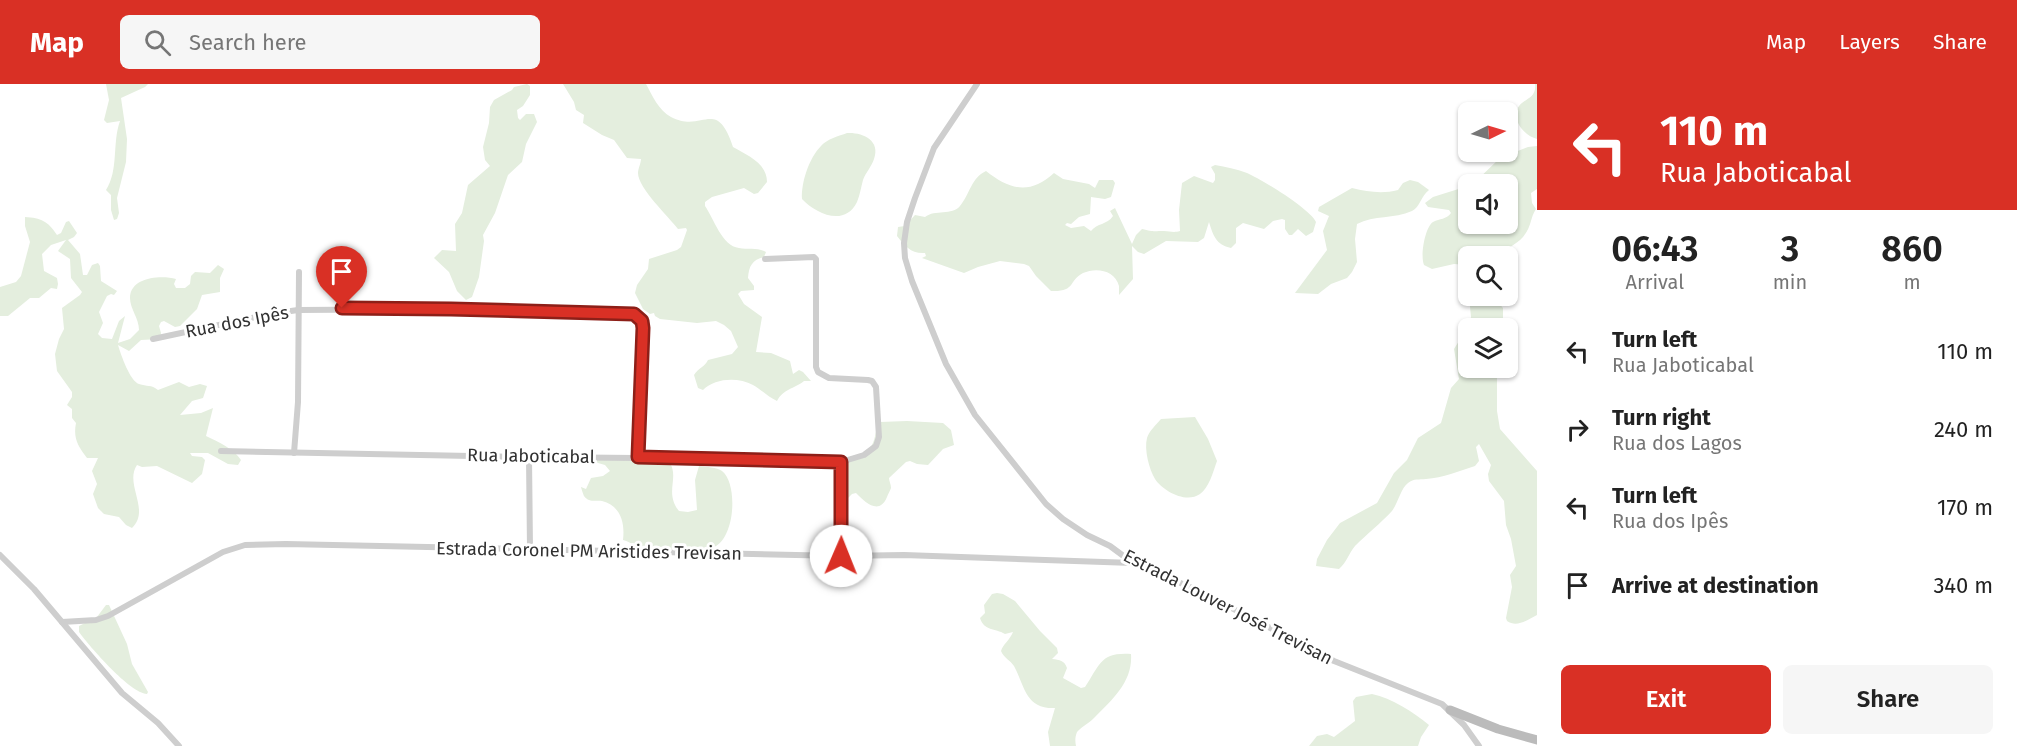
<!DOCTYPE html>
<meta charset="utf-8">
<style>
:root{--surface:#fff;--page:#f6f6f6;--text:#222;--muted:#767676;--accent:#d93025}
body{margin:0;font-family:"Fira Sans",sans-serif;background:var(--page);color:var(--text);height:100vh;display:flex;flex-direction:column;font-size:22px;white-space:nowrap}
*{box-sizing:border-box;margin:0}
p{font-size:20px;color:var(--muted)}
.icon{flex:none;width:33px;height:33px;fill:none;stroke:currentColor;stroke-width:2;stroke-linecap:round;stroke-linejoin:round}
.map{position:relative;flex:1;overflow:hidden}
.sheet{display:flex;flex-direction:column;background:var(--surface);width:480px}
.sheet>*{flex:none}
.hud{background:#d93025;color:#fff;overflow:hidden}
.needle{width:39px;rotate:85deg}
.tools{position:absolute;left:1458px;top:18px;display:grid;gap:12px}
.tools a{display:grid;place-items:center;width:60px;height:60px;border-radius:9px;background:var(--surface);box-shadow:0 2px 4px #0004;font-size:30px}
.pin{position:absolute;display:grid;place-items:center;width:51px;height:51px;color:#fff;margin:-62px -26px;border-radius:50% 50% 50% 0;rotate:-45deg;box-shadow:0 0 6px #0007}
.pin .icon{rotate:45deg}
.me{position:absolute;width:66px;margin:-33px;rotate:1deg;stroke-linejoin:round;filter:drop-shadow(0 0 4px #0008)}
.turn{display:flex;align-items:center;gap:21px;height:126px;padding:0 24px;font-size:27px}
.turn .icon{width:78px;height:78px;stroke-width:2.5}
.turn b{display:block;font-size:42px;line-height:51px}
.eta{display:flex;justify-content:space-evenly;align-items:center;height:102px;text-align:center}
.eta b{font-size:36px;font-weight:600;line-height:42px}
.primary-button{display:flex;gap:12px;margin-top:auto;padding:12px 24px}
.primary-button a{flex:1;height:69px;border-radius:9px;background:var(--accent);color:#fff;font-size:24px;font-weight:600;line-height:69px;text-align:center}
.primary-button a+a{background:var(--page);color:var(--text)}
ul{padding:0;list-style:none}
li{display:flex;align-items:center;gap:18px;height:78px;padding:0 24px}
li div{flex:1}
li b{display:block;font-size:22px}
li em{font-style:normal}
header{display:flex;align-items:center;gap:36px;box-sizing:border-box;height:84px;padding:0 30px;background:var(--accent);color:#fff}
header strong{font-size:28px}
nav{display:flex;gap:33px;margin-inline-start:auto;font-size:21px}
.search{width:420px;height:54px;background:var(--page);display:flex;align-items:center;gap:15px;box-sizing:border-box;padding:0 21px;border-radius:9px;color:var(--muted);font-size:22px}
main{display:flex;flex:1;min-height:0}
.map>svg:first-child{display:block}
</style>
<header>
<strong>Map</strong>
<div class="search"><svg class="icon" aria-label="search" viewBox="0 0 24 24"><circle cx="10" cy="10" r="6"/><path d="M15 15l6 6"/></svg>Search here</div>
<nav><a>Map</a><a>Layers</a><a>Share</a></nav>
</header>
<main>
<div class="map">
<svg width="1537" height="662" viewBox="0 0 1537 662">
<rect width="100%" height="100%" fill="#fff"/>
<!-- green -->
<g fill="#e4eede">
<path d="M106,0H148L145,3L121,14L127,55L126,78L117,114L119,129L117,135L114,136L111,126V111L106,106C119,86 112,59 120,37L107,39L104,36L109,16Z"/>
<polygon points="527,0 530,2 530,11 523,22 517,26 518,34 520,36 526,30 534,30 537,38 526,60 522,78 508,91 495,129 483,151 484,157 479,193 472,213 466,216 457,207 449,188 434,174 442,166 456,167 455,140 462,129 468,101 490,82 485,76 483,63 489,39 490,23 494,16 512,6 514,3"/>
<path d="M563,0H646C652,11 659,27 671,33C703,50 716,12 733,63C747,71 767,79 767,98L758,109L754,110L744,104L712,113L705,118V122C714,135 722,162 739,164C748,166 758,163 766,168L764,173C752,176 749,182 748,194L754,202V206L741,207L738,210L744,220L762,233L756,268L771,269L790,277L793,290L799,286L803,288L811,297H804C794,305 783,305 777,317C768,313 762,306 753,301C738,293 715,294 703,306L698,304L694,291C698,284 705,283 708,276L732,270L738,263L731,247L724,241L716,237L697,239L660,235L655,232L654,229L650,230L643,225L635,209L637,201L648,185L649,175L677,166L681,163L687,146L686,144L678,145C669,133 638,104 638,89C638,85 641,79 641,75L627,74L614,56L602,51L583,39L584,31L576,26L574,18Z"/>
<path d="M1535,0H1537V55C1526,52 1513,39 1517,26C1521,14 1537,16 1535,0Z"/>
<path d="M847,49C862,48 881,56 874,75C872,82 866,88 863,96C861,103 860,111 857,118C845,143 816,130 802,115C801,99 809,74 821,62C827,55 839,52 847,49Z"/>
<path d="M1537,62V105L1531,109L1532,119L1536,125C1530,134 1532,142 1523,153C1515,162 1508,162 1500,172H1468V181L1454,180L1432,185L1424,181C1420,172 1425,143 1433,138C1440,134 1446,136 1451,129L1449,126L1428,123L1425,119L1433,113L1468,102V140H1508V100H1473L1500,74L1528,63Z"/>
<path d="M1215,81C1226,83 1236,85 1247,89C1261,95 1310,125 1316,138L1313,148L1306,152L1298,145L1292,151H1289L1285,145V136L1282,135L1273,137L1264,145L1243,139L1236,144V159L1231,164C1216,161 1213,151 1209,138L1204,154L1198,158L1166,157L1144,170L1138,168L1132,162L1133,195L1119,211C1119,208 1119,205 1119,202C1115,186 1096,183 1083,189C1068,197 1076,208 1051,207L1036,192L1029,182L1024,180L1000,177L978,183L964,189L922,174L926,172L925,169C911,170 905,162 897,152L898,143L905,142L915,131L925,133C935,125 952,132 960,122C970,110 971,94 986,87C1010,106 1030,111 1054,89L1063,95L1089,100L1095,104L1099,96H1113L1115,99L1111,113L1105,115L1091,113L1090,130L1079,133L1071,140L1067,139L1065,141L1071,144L1084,142L1091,147C1097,139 1107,141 1113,132L1110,127L1115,124L1132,160L1136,151L1142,145C1153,148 1154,147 1164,147C1170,147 1173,149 1180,147L1179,126L1182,99L1194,92L1213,99L1215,96V90L1211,83Z"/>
<path d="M1410,96L1418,98L1429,106C1421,112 1420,123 1412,127C1394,135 1374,131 1357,140L1355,155L1357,178L1352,188L1347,194L1331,200L1318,210L1295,209L1327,166L1323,147L1329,132L1318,127L1319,123L1352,104C1368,108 1383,110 1398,106L1403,99Z"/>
<path d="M25,133C41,134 48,137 57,151L61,149L66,138L69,137L77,149L74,153L68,156L80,170L83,191H87L92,181L98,179L100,182L101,197L117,207L114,211L111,210L107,212L99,228L103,239L98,250L102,254L112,255L119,237L125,232L118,259L130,255L139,246C139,234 130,225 130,214C130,193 161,191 176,195L174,200L176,204H185L190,200L191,192L195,188L210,189L218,181L224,185L220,194V208L202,211L197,225L180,242L175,243L164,237L161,238L159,242L161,249L160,255L141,256L129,267L118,261C121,271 130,297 139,300C147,303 151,300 158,306L179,298L189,303L200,300L207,302L203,314L192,317L180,331L201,329L213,324L206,352C218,358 233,364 241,376L238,381L228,380L208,369H190L192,372L202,373L205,376L202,390L192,399L157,382L142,383L137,381C124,400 151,426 132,444L126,441L119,433L104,430L98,424L93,410L97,400L92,387L98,374H87C78,362 73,354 76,339L72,334V325L67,321L72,313V308L57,287L55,270L59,255L64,245L62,224L80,211L82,208L71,194L70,175L58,167L66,156L51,161L42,170L44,187L57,194L58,200L57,205L51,204L39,214H30L8,232H0V203L16,198L21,192L30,158L25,142Z"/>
<path d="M1469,212H1492L1503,224V240L1501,242L1486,239L1483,244H1468V284H1497V327L1500,345L1537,387V531C1527,536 1517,544 1507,537L1506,534L1512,503L1510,491L1516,482L1511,455L1506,441L1504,417L1489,397L1488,390L1491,381L1479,360L1476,363L1479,377L1475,382C1459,387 1443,394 1426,395C1419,396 1414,394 1408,399C1401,404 1398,419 1392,427C1381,439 1367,450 1355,462C1349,469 1347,478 1339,485L1316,482L1317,475L1327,456L1340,439L1377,419L1394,389L1407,376L1418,354L1441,339L1451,304L1459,295L1454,265L1469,241L1471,233Z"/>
<path d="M1195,333L1208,355L1217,377C1213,388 1209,404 1200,410C1186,420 1163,407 1155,395C1149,385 1144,365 1147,354C1149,347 1156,341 1161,335Z"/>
<path d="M907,337L943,339L951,346L954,361L943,365L928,381L917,380L910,377L906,378L889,394C889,397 891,400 891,404C890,407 888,410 887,413C879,432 865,418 856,409L852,410L845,417L840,415C838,409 835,402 834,396C834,380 864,375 872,361C876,354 875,345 880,338Z"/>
<path d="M584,375H667C682,392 663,407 679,427L688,428L697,426L695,396L699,382C706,383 717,383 722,387C738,399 736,456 712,464C696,470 665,473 648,468C639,466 632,458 623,456C625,439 621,422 602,417C596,416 589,419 584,412C584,412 581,404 581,403L586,405L591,394L603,392L610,387L605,381Z"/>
<path d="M997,509L1003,510L1015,517L1040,547L1057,564L1058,569L1052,575C1060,576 1064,576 1067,584L1063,594L1081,604L1085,603C1100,581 1100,568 1131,570C1133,597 1113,615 1095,633C1090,639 1082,642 1077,648C1075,653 1075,657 1076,662H1050L1048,648L1055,624C1025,625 1025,602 1014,582C1010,576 1004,574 1001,567C1003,560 1010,556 1013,548L1005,550C995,544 984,547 980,534L985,529L984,521L992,510Z"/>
<path d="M106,521H109L127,560L132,580L148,608L147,610C130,609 90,563 79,548V542L97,533Z"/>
<path d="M1372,610C1392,614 1413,628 1429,641L1421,653L1418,662H1309L1317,652L1327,650L1334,653L1355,637L1353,617L1356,613Z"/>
</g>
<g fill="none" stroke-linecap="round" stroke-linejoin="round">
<!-- street -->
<g stroke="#cecece" stroke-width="6">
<polyline points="977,0 934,64 915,114 907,138 904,159 905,174 912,197 946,280 975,331 1046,420 1063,435 1087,451 1110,462 1133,479 1197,506 1334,577 1442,620 1464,641 1479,662"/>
<polyline points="153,255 270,230 298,226 451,225 634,230 642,237 643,244 638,373"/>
<polyline points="221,367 529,373 744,375 841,378 864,371 876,362 879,353 876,303 872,297 868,296 829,294 818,288 816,283 816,175 814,173 765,175"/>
<polyline points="294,369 298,318 299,188"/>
<polyline points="529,373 530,465"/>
<polyline points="0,471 34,505 122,609 158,639 179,662"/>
<polyline points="841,472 841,378"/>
<polyline points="62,538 96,536 108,532 223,468 245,461 286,460 841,472 904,471 1133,479"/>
</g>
<!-- secondary -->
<polyline stroke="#bbb" stroke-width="9" points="1450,626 1498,645 1537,656"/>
</g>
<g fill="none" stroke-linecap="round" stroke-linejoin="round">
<defs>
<polyline id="route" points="342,224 451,225 634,230 642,237 643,244 638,373 841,378 841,472"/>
</defs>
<!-- route casing -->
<use href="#route" stroke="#8d1f18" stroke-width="15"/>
<!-- route -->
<use href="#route" stroke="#d93025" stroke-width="10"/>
</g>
<g text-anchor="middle" stroke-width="6" stroke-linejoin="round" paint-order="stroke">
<!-- street labels -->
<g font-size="18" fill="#313131" stroke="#fff">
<text transform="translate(237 238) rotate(-11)" y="6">Rua dos Ipês</text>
<text transform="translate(531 372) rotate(1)" y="6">Rua Jaboticabal</text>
<text transform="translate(589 467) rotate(1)" y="6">Estrada Coronel PM Aristides Trevisan</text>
<text transform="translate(1228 523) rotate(27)" y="6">Estrada Louver José Trevisan</text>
</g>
</g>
</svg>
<div class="tools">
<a><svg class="needle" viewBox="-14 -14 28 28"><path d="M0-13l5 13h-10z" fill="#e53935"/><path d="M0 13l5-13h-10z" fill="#767676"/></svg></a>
<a><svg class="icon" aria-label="sound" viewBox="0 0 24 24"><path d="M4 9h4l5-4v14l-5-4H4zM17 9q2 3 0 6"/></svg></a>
<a><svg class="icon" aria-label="search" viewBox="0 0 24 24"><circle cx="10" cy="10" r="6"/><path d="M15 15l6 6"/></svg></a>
<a><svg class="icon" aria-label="layers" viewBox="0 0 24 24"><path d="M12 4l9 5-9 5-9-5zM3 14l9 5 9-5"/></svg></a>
</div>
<div class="pin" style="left:342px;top:224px;background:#d93025"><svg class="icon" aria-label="arrive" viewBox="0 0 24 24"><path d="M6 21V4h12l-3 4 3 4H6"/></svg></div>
<svg class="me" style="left:841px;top:472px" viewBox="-20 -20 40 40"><circle r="19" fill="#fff"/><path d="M0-13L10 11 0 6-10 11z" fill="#d93025"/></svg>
</div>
<section class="sheet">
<div class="hud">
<div class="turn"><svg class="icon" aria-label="left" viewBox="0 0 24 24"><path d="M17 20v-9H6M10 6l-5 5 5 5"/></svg><div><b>110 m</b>Rua Jaboticabal</div></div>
</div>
<div class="eta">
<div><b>06:43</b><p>Arrival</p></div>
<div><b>3</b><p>min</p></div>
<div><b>860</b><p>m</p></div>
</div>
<ul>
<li><svg class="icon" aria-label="left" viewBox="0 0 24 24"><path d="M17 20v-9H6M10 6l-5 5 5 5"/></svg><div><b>Turn left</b><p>Rua Jaboticabal</p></div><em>110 m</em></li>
<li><svg class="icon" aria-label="right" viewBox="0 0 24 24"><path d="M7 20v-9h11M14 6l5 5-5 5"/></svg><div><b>Turn right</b><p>Rua dos Lagos</p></div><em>240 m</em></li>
<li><svg class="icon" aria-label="left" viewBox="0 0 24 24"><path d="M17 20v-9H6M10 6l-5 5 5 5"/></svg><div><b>Turn left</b><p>Rua dos Ipês</p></div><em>170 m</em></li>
<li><svg class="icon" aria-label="arrive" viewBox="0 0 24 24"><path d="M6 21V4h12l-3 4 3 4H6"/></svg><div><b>Arrive at destination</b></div><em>340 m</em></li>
</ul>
<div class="primary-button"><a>Exit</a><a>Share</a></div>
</section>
</main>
